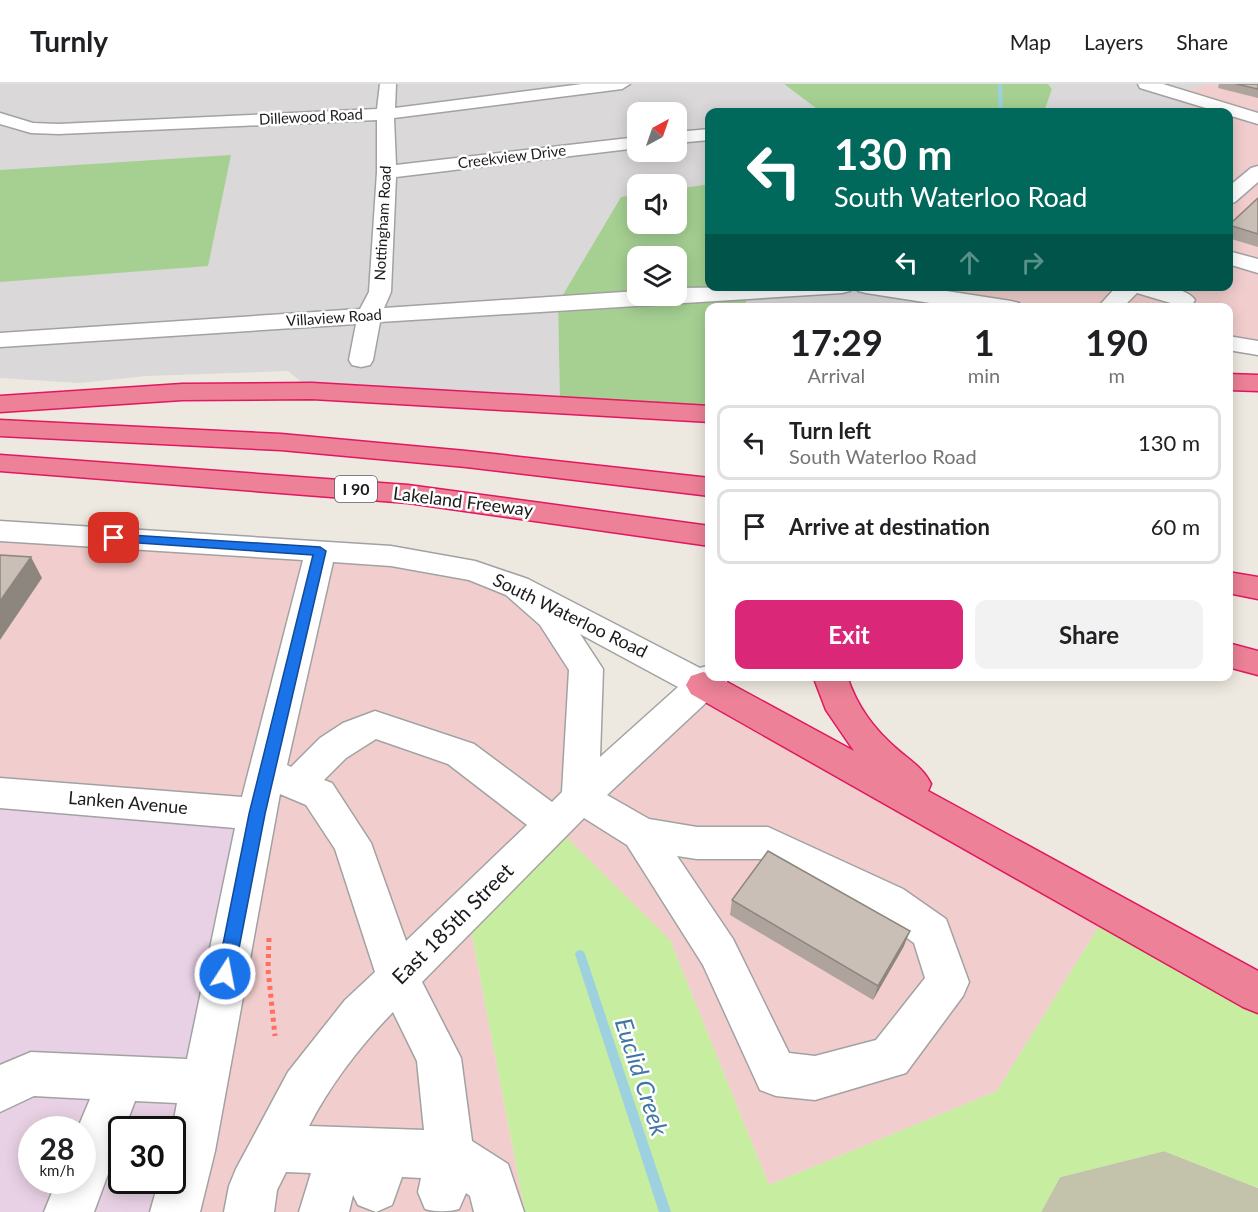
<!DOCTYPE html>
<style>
:root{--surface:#fff;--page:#f2f2f2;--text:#202124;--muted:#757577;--line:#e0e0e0;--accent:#db2777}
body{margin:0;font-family:Lato,sans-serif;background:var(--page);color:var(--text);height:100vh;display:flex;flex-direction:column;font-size:22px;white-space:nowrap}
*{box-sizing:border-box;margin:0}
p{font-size:20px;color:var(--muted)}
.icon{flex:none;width:33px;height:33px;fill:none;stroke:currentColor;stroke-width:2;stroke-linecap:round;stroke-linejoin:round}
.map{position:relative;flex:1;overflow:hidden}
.side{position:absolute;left:705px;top:219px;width:528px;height:378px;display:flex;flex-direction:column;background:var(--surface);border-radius:12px;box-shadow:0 3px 15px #0003}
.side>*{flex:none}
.banner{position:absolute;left:705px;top:24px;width:528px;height:183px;border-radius:12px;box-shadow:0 3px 15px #0003;background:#00695c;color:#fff;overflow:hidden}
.needle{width:39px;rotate:40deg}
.controls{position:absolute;left:627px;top:18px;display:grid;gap:12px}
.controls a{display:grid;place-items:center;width:60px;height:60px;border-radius:12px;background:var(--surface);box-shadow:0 3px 15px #0003;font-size:30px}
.speed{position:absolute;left:18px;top:1032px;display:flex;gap:12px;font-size:30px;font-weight:700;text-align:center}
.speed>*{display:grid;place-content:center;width:78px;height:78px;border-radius:50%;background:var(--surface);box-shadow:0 3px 15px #0003;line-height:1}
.speed small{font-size:15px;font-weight:400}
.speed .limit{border:3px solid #111;border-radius:9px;background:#fff;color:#111}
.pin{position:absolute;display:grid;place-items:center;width:51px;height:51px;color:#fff;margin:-26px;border-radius:12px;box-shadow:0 3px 9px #0006}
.me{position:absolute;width:66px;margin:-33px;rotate:11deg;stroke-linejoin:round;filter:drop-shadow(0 0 4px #0008)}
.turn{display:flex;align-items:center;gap:21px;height:126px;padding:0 30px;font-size:27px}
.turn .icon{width:78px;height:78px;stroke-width:2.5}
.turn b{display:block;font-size:42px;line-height:51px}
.lanes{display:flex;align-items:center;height:57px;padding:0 30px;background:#0003;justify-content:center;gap:30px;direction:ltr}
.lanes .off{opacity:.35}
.eta{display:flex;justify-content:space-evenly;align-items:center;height:102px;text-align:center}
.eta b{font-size:36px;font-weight:700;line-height:42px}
.primary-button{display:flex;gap:12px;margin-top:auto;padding:12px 30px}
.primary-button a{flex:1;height:69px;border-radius:12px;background:var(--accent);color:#fff;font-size:24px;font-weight:700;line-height:69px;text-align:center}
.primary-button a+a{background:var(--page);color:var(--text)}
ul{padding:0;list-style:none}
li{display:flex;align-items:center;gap:18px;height:75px;margin:0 12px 9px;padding:0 18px;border:3px solid var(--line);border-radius:12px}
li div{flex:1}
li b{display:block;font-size:22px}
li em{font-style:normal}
header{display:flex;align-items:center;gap:36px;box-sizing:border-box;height:84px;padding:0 30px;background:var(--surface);border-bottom:2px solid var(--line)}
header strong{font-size:28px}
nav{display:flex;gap:33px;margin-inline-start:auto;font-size:21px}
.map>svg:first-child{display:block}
</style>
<header>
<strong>Turnly</strong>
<nav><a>Map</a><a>Layers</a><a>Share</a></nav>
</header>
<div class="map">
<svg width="1258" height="1128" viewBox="0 0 1258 1128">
<rect width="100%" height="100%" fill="#eee9e0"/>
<!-- residential -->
<g fill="#dad8d8" fill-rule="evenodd">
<path d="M0,0H784L821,28H710L709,100L677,105L676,100H638L637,110L621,113L558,219L560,321L312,307L288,287L146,292L80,299L0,294ZM638,28H676V68H638Z"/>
<polygon points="1048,0 1208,0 1177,10 1202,18 1172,28 1044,28 1052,5"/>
<polygon points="725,202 866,202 963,224 747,224 744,206 720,208"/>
</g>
<!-- commercial -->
<g fill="#f1cecd">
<polygon points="1208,0 1258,0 1258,264 1229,259 1228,224 963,223 866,203 1228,202 1229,114 1238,104 1229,101 1228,28 1172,28 1201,18 1176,10"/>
<polygon points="0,447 475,487 565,551 583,690 703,601 1109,826 997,1007 769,1101 670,856 467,825 525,1128 175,1128 191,1067 0,709"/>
</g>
<!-- industrial -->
<path fill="#e8d1e4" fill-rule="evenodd" d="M0,709L257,730L175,1128H0ZM32,1046H82V1096H32ZM122,1046H172V1096H122Z"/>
<!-- construction -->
<polygon fill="#c3c2ab" points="1164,1067 1258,1104 1258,1128 1041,1128 1060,1093"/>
<!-- grass -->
<polygon fill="#c7eda1" points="553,740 670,856 769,1101 997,1007 1109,826 1258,909 1258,1104 1164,1067 1060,1093 1041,1128 525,1128 467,825"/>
<!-- forest -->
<g fill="#a5d092" fill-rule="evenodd">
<polygon points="784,0 1048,0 1052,5 1044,28 821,28"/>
<polygon points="231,71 208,182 0,198 0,86"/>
<path d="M709,100L710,202L725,203L721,207L744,206L747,223L710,224L709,330L560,321L558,219L621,113L637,110L638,140H676L677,105ZM638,172H676V212H638Z"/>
</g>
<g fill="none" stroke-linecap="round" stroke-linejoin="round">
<!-- stream -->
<g fill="#9dd1df" fill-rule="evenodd">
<polygon points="998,0 1002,0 1003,28 999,28"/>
<polygon points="580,866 583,867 585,870 671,1128 659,1128 575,870 577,867"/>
</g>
<defs>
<g id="minor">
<polygon points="380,0 396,0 395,24 582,0 630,0 622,5 394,34 396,81 638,53 638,64 396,93 391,208 384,224 638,207 638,212 676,212 676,204 853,202 850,207 842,209 380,238 373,276 370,281 361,283 352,281 349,276 356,240 0,263 0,249 360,225 369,208 377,88 377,36 59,50 31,49 0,40 0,29 33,39 59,40 377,25"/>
<polygon points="1138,0 1163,0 1258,29 1258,40 1228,31 1228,28 1219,28 1140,4"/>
<polygon points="710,45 710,56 676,59 676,48"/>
<polygon points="1258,82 1258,98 1235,118 1228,120 1228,103 1251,84"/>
<polygon points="1228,167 1258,175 1258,189 1228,180"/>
<polygon points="855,202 914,202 1011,217 1019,219 1022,224 962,224 866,209 858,207"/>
<path d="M1117,202C1137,202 1184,199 1195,216L1192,221L1184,223L1137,209L1122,224H1097Z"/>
<polygon points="1228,252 1258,257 1258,271 1228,266"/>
<path d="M0,437L391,462L475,477L528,495L700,584L710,581V592H730L725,601L607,711L649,735L697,743H768L903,805L946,835L969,898L963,912L906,989L815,1016L776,1012L760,1006L703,881L627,761L584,734L422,898L461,974L472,1057L508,1080L524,1128H474L470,1112L466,1109L459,1125C449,1128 435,1128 425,1125L418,1108L421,1094L402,1093L392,1121L376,1128L358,1121L353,1111L349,1128H299L311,1089L286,1088L277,1106L274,1128H224L229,1102L236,1085L288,988L345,916L375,888L335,765L306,721L280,710L215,1067L200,1128H150L159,1096H172V1046L177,1019L135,1017L124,1046H122V1052L94,1128H44L57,1096H82V1046H77L90,1015L34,1012L0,1028V981L31,968L187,975L235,744L0,724V694L242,713L303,476L0,457ZM333,478L391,482L469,496L506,511L540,541L569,586L562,708L552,718L474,660L375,627L343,639L320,654L291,683L287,681ZM580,550L678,603L600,673L603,585ZM376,655L448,680L527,741L406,857L371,759L332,699L324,696L346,674ZM677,772L697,775H764L875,831L914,859L925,894L876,956L815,972L789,969L733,855ZM393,928L417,977L424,1046L309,1042C330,1001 361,961 393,928Z"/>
</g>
<g id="highway">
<polygon points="1228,290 1258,291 1258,307 1228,306"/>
<polygon points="312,299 710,322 710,338 312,315 182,316 0,328 0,312 182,300"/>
<polygon points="0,336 281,350 466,367 710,394 710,412 466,383 281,366 0,352"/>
<polygon points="0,371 408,401 710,442 710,462 408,419 0,387"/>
<polygon points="1228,488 1258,493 1258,515 1228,509"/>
<polygon points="1228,559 1258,567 1258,591 1228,583"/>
<path d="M703,588L716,592L854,667L826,626L813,592H847C857,623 874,645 898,666C911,677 924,685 931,700L928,707L1258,887V929L1243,923L691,610L686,601L691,592Z"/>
</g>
</defs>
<!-- minor casing -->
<use href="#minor" stroke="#a2a2a2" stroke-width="3"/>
<!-- highway casing -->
<use href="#highway" stroke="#e11860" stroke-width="3"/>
<!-- path -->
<polyline stroke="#ff6e60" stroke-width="5" stroke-dasharray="4 4" stroke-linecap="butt" points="269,854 268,885 275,952"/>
<!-- minor -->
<use href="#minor" fill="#fff" fill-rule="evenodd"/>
<!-- highway -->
<use href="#highway" fill="#ec8197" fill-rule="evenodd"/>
</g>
<!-- wall -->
<g fill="#aea49d">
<polygon points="1219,0 1258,0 1258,14 1218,4"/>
<polygon points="1258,114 1258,163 1228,154 1229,141"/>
<polygon points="732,816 904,862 873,916 730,831"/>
</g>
<!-- shaded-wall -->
<g fill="#8d867f">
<polygon points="31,473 42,494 0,556 0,517"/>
<polygon points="910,847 904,862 873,916 878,902"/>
</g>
<!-- building -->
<g fill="#cabfb6" stroke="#8d867f" stroke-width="1.5">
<polygon points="1236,0 1258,0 1258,5"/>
<polygon points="1258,114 1258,150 1229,141"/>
<polygon points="0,471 31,473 0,517"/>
<polygon points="768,767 910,847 878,902 732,816"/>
</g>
<!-- route -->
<polygon fill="#1a73e8" stroke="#114b97" stroke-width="1.5" points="114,450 320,463 326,467 265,730 234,890 232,896 225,898 219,896 217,890 249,730 313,471 110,457 110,452"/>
<g text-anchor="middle" stroke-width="5" stroke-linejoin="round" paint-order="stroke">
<!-- far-street labels -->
<g font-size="15" fill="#1b1b1b" stroke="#fff">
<text transform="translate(311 33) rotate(-3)" y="5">Dillewood Road</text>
<text transform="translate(512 73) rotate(-7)" y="5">Creekview Drive</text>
<text transform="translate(383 139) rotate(-87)" y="5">Nottingham Road</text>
<text transform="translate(334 234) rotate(-4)" y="5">Villaview Road</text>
</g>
<!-- shield labels -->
<rect fill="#fff" stroke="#5f5f5f" stroke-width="1.5" x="335" y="392" width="42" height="26" rx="4.5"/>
<g font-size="16" font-weight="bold" fill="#1b1b1b">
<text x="356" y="411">I 90</text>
</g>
<!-- street labels -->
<g font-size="18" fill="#1b1b1b" stroke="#fff">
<text transform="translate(463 418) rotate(7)" y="6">Lakeland Freeway</text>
<text transform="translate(570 532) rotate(26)" y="6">South Waterloo Road</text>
<text transform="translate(128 719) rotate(5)" y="6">Lanken Avenue</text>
</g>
<!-- near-street labels -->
<g font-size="21" fill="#1b1b1b" stroke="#fff">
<text transform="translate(453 840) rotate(-45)" y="7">East 185th Street</text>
</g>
<!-- near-water labels -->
<g font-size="24" font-style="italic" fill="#4076a8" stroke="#fff">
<text transform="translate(641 993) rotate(72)" y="8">Euclid Creek</text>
</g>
</g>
</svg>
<div class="controls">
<a><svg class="needle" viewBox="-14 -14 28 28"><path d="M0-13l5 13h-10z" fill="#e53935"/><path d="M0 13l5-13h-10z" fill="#757577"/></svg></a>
<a><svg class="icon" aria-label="sound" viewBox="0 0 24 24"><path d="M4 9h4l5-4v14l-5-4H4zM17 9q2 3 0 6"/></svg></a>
<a><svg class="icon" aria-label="layers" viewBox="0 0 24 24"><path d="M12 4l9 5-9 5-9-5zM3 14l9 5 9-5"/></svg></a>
</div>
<div class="speed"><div>28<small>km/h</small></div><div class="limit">30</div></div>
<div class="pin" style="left:114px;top:454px;background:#d93025"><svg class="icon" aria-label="arrive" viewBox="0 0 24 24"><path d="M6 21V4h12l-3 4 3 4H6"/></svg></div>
<svg class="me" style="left:225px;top:890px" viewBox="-20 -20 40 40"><circle r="17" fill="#1a73e8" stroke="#fff" stroke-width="3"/><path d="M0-11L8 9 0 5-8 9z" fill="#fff"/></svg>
<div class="banner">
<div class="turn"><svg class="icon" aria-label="left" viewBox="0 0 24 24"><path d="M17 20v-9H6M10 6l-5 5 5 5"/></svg><div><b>130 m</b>South Waterloo Road</div></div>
<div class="lanes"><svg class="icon" aria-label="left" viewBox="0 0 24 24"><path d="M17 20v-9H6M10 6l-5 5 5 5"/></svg><svg class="icon off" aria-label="ahead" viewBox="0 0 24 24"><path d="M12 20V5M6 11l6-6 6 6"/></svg><svg class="icon off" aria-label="right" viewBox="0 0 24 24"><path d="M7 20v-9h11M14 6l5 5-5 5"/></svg></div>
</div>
<section class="side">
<div class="eta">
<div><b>17:29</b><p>Arrival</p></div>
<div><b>1</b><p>min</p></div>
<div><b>190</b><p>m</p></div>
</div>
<ul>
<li><svg class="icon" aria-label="left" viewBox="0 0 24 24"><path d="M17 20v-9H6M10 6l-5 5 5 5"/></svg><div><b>Turn left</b><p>South Waterloo Road</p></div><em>130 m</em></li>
<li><svg class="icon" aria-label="arrive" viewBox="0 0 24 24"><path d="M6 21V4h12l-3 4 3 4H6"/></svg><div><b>Arrive at destination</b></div><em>60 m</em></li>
</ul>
<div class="primary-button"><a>Exit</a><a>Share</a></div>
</section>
</div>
